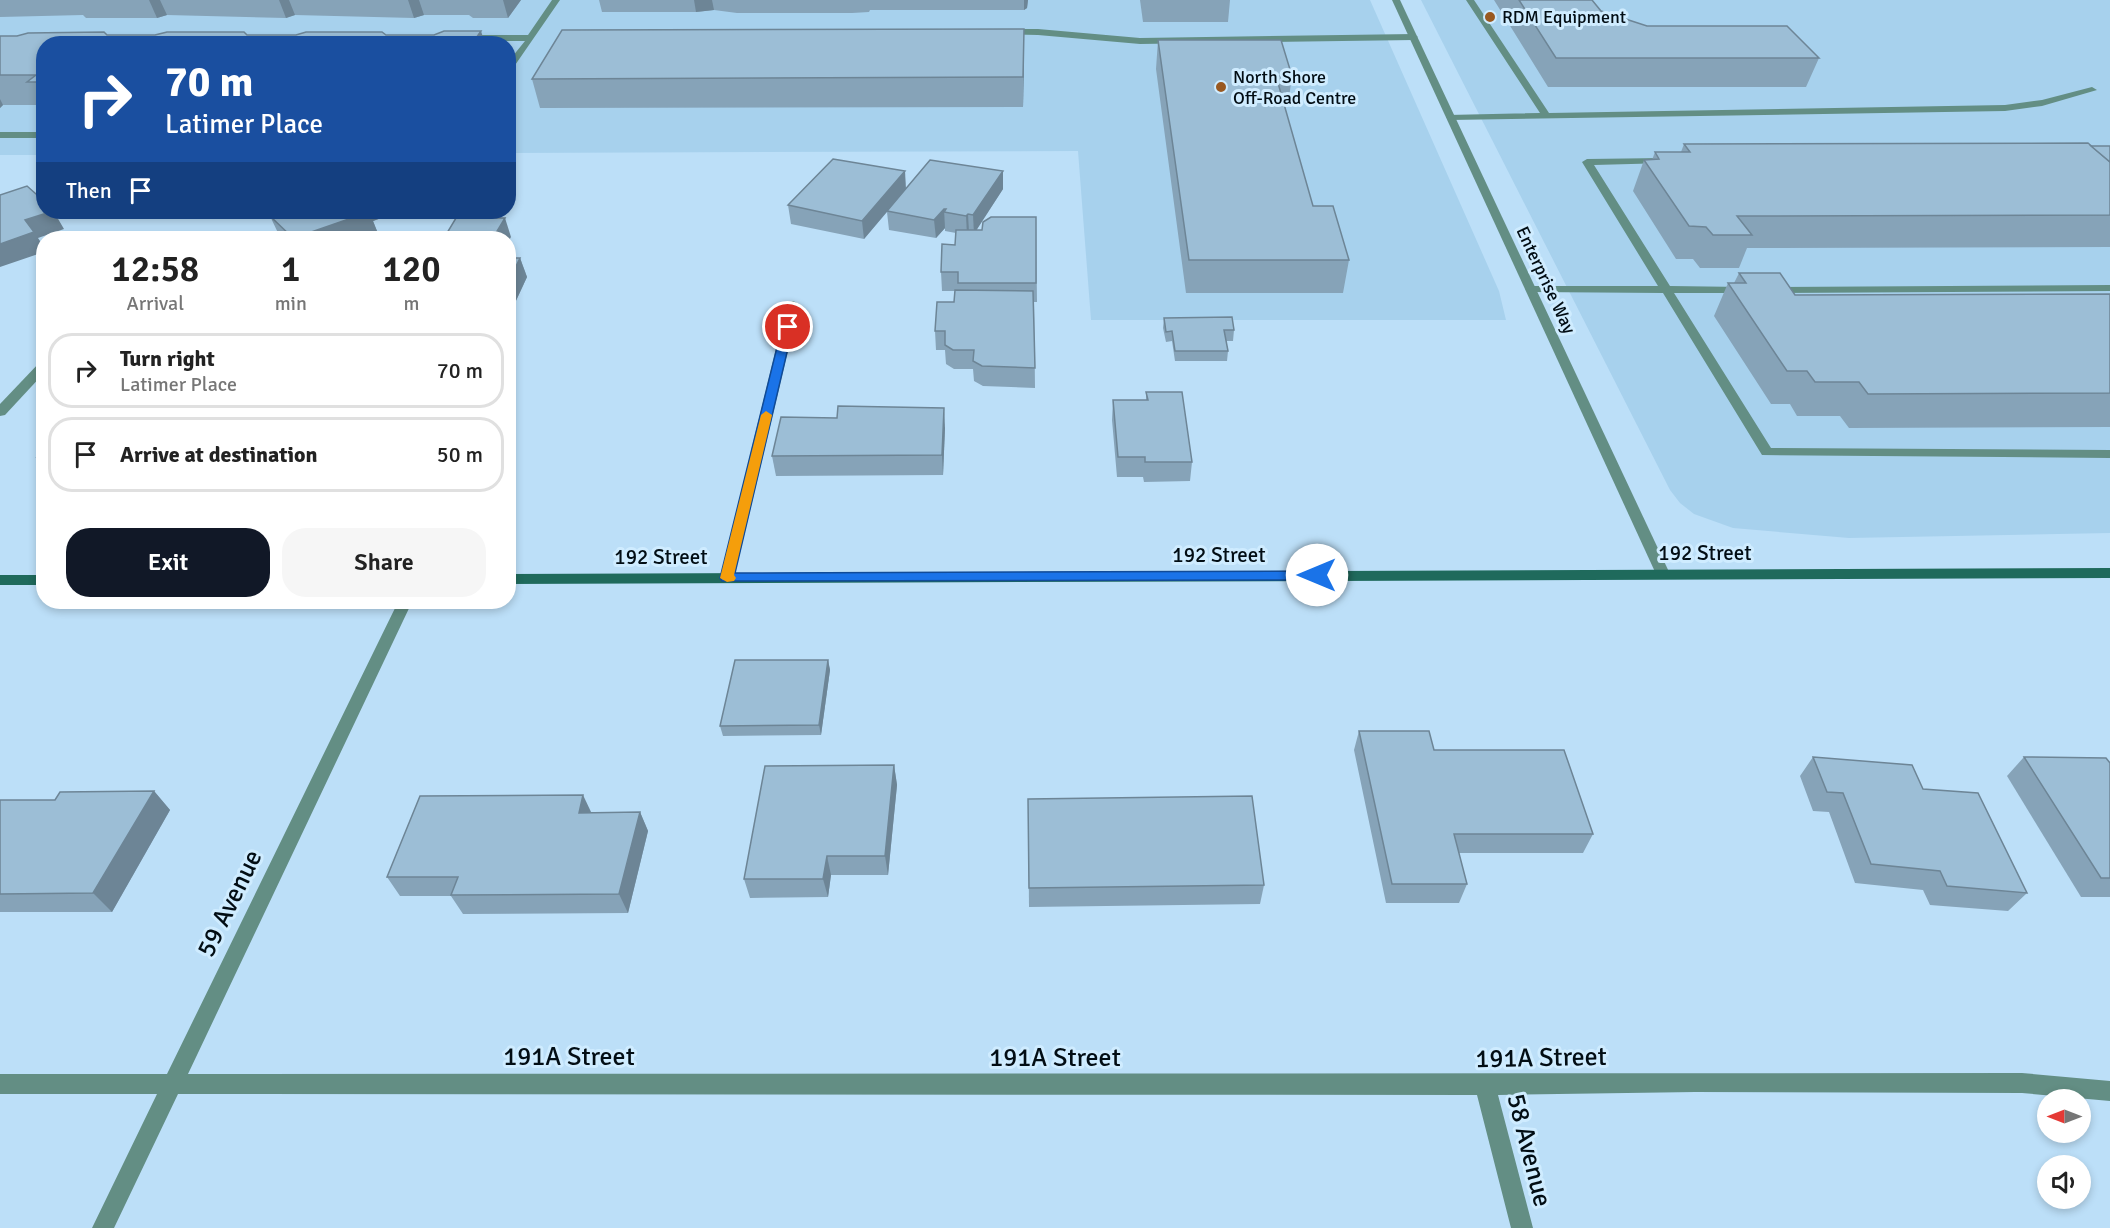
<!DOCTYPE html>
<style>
:root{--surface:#fff;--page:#f6f6f6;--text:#222;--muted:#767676;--line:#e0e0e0;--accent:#111827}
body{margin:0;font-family:Signika,sans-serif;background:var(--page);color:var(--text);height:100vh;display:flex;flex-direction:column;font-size:22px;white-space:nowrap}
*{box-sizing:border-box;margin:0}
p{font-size:20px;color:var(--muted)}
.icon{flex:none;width:33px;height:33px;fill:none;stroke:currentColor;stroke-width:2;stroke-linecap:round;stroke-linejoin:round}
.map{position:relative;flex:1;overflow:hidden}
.sheet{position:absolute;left:36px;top:231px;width:480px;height:378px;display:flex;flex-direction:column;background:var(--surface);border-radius:24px;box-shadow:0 3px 9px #0003}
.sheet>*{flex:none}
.top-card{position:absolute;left:36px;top:36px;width:480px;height:183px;border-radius:24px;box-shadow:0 3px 9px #0003;background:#1a4fa0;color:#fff;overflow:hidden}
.needle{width:39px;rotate:270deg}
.fabs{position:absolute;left:2037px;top:1089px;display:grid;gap:12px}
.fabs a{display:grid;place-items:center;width:54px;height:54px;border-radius:50%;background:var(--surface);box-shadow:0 3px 9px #0003;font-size:30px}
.pin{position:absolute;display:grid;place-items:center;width:51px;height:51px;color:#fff;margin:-26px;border:3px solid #fff;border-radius:50%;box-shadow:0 2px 6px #0007}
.me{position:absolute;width:66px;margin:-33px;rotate:270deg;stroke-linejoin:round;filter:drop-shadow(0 0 4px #0008)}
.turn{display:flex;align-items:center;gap:21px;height:126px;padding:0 30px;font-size:27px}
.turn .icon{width:78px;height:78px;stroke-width:2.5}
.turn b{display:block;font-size:42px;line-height:51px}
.then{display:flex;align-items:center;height:57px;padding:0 30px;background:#0003;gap:12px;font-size:22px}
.eta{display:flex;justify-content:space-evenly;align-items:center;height:102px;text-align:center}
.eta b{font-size:36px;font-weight:600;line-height:42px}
.button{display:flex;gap:12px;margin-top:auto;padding:12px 30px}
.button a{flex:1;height:69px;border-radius:24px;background:var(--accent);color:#fff;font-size:24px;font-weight:600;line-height:69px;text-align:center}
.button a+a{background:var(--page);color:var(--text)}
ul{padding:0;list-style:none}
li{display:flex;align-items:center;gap:18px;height:75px;margin:0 12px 9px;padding:0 18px;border:3px solid var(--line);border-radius:24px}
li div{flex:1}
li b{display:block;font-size:22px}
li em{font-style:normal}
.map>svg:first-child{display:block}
</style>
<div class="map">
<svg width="2110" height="1228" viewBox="0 0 2110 1228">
<rect width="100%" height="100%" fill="#bcdff8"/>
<!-- built -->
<g fill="#a7d1ed">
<polygon points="0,0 1370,0 1499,291 1506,320 1091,320 1078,151 509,153 508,44 44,44 43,155 0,155"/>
<polygon points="1421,0 2110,0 2110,533 1849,538 1733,528 1694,514 1680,503 1670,490"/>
</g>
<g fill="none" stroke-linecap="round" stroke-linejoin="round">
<!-- lane -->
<g fill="#638e84" fill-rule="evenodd">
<polygon points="552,0 560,0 511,71 508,72 508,62 525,41 465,41 461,38 465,35 528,35"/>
<polygon points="1466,0 1474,0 1549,113 2005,105 2042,100 2092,87 2097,90 2042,106 2005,111 1451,120 1446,117 1448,115 1540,113"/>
<polygon points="1003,29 1038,29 1140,38 1414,34 1418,37 1414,40 1140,44 1038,35 1000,34 1000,30"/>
<rect x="0" y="132" width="44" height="6"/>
<polygon points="1664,158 1669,161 1668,163 1594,165 1670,286 1744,287 1750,290 1744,293 1674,293 1771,448 2110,450 2110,458 1762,455 1663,293 1531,292 1525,289 1531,286 1658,286 1582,162 1587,159"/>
<polygon points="2110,285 2110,291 1774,293 1768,290 1774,287"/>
</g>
<!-- street -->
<g fill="#638e84" fill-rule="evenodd">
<polygon points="1392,0 1400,0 1670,574 1668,578 1663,579 1656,574"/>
<polygon points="793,301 799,304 734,578 727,583 720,578 787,304"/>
<polygon points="44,361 44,373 5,415 0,416 0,404 40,362"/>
<polygon points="398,602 412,602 188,1074 2022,1073 2110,1081 2110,1101 2022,1093 1695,1092 1498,1095 1533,1228 1511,1228 1477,1095 178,1094 114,1228 92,1228 157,1094 0,1094 0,1074 167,1074"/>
</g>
<!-- secondary -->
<g fill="#1f6a5c" fill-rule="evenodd">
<polygon points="2110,568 2110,578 508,584 508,574"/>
<rect x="0" y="575" width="44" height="10"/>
</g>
</g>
<!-- wall -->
<g fill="#86a3b8">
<polygon points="0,0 521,0 508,18 473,18 469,15 424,15 414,18 295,15 286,18 167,15 157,18 86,18 83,15 0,17"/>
<polygon points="599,0 1028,0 1027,8 1024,10 870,10 869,12 852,13 737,13 714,10 696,12 602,12"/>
<polygon points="1140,0 1230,0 1228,22 1143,22"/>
<polygon points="1494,0 1592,0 1601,11 1647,26 1819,58 1806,87 1548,87"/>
<polygon points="386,35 485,44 44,44 44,111 40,105 3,105 0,108 0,36"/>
<polygon points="1158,40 1292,76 1288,105 1284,105 1313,206 1349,260 1343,293 1186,293 1156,69"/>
<polygon points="1024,57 1023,107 540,108 532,79"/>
<polygon points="1684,144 2110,146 2110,247 1747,248 1739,268 1700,268 1693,259 1676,259 1633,191 1644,160 1652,160 1655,152 1681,152"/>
<polygon points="1003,189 976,230 982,230 1036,217 1037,302 1034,302 1035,388 983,386 974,381 973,369 954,369 946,364 945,350 936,350 935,331 954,302 955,291 942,291 941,272 955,245 956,233 945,231 945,228 936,238 889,230 887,212 864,239 791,224 788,205"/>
<polygon points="277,212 382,212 384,217 373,221 377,231 355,238 282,238 279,235 270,216 278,213"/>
<polygon points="508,258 520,258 527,277 514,305 508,305"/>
<polygon points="1739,273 1795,295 2110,294 2110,427 1849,428 1840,416 1797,416 1790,404 1771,404 1714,316 1728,283 1734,283"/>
<polygon points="1164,318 1234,330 1233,341 1226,341 1228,351 1227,361 1175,361 1172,341 1166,342 1163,328"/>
<polygon points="1146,392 1192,462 1190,481 1144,482 1143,477 1117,477 1112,420 1113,400 1146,400"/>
<polygon points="837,418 945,428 943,475 776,476 772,456"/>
<polygon points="44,449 44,466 37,457"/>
<polygon points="828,660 830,670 821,735 723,736 720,726"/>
<polygon points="1359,731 1434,750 1593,834 1583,853 1459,853 1467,884 1459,903 1386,903 1354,750"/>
<polygon points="1813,757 1923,789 2027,893 2008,911 1930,905 1923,890 1855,883 1829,812 1813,811 1800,776"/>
<polygon points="2024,757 2110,763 2110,897 2081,897 2007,776"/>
<polygon points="894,765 897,785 888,875 831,875 828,897 750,898 744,879"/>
<polygon points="154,791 170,810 112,912 0,912 0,800 55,800"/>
<polygon points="1028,799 1264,885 1260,904 1029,907"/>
<polygon points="591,812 640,812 648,831 628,913 463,914 451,896 400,896 387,877"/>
</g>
<!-- shaded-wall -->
<g fill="#6d8596">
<polygon points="149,0 160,0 167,15 157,18"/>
<polygon points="279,0 289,0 295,15 286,18"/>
<polygon points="408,0 419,0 424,15 414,18"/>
<polygon points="503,0 521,0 508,18"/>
<polygon points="694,0 712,0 714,10 696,12"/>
<polygon points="1024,0 1028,0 1027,8 1024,10"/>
<polygon points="1024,29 1024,57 1023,107 1023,77"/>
<polygon points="481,31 485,44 472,44"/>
<polygon points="0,99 3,105 0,108"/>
<polygon points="905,171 906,189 864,239 862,221"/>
<polygon points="1003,171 1003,189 974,234 973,215"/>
<polygon points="944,209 945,228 936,238 934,220"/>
<polygon points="50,212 54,212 64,229 38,238 44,247 44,252 0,267 0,244 25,220"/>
<polygon points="71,212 162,212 121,219 117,213 75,219"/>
<polygon points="364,212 382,212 384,217 373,221 377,231 355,238 294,238"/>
<polygon points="968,214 969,232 967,235 966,216"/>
<polygon points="505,218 511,237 508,242 508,238 493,238"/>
<polygon points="520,258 527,277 514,305 508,288 508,283"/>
<polygon points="944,408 945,428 943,475 942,455"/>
<polygon points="828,660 830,670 821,735 819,725"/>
<polygon points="894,765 897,785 888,875 885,856"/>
<polygon points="154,791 170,810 112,912 93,893"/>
<polygon points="583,795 592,814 579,813"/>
<polygon points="640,812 648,831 628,913 619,894"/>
<polygon points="827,856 831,875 828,897 823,879"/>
</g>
<!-- building -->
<g fill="#9cbed6" stroke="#6d8596" stroke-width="1.5">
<polygon points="1519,0 1592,0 1601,11 1647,26 1787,26 1819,58 1556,58"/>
<polygon points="1024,29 1023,77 532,79 562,30"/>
<polygon points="444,31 481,31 472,44 44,44 44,82 27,82 36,75 0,75 0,36 17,36 28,33 104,32 107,35 155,35 167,32 244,32 247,35 296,35 306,32 382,32 386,35 434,35"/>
<polygon points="1158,40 1281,40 1292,76 1276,76 1313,206 1333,206 1349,260 1189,260"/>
<polygon points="2088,143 2110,162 2110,215 1737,216 1752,235 1713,235 1706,227 1689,226 1644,160 1659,159 1655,152 1690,152 1684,144"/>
<polygon points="2091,146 2110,146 2110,162"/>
<polygon points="833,159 905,171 862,221 788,205"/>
<polygon points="930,160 1003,171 973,215 968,214 966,216 944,212 946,209 944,209 934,220 887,211"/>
<polygon points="27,186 44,201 44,212 50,212 25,220 34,232 0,244 0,195"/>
<polygon points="281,212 369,212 294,238 293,238 270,216"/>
<polygon points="991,217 1036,217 1036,283 958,283 958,272 941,272 942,244 955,245 956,230 982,230 983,222"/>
<polygon points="456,218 505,218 493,238 444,238"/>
<polygon points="508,258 520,258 508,283"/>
<polygon points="1739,273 1780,273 1795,295 2110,294 2110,393 1868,394 1859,382 1815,382 1807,371 1787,371 1728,283 1746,283"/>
<polygon points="955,290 1033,291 1035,368 982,366 973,361 974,350 953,350 945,345 945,331 935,331 937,302 954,302"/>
<polygon points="1232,317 1234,330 1224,330 1228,351 1175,351 1172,331 1166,332 1164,318"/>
<polygon points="1146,392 1182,392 1192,462 1145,462 1145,457 1118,457 1113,400 1148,400"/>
<polygon points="838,406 944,408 942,455 772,456 781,417 837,418"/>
<polygon points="44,449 44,457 37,457"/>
<polygon points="735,660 828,660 819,725 720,726"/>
<polygon points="1359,731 1429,731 1434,750 1564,750 1593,834 1454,834 1467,884 1392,884"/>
<polygon points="1813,757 1912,765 1923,789 1978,793 2027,893 1947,886 1940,871 1871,864 1843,793 1827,792"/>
<polygon points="2024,757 2106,758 2110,763 2110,878 2101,878"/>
<polygon points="894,765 885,856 827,856 823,879 744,879 765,766"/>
<polygon points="154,791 93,893 0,894 0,800 55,800 60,792"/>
<polygon points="583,795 579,813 640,812 619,894 451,895 458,877 387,877 420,796"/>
<polygon points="1252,796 1264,885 1029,888 1028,799"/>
</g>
<!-- route -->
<polygon fill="#1a73e8" stroke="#114b97" stroke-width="1.5" points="788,323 793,327 735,573 1317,571 1323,575 1317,580 722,581 720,578 782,327"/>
<!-- slow -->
<polygon fill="#f59e0b" points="766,411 772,415 734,575 736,578 734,581 727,582 720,578 761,415"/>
<!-- markers -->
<g fill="#995921" stroke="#cfecff" stroke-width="2">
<circle cx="1490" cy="17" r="6"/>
<circle cx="1221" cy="87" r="6"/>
</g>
<g text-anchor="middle" stroke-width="6" stroke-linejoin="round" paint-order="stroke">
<!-- far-poi labels -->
<g font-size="18" fill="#020d14" stroke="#cfecff" text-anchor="start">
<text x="1502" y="23">RDM Equipment</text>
<text x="1233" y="83">North Shore<tspan x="1233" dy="21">Off-Road Centre</tspan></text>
</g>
<!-- far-street labels -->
<g font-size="18" fill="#020d14" stroke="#cfecff">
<text transform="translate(1546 280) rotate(65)" y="6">Enterprise Way</text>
</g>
<!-- street labels -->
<g font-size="21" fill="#020d14" stroke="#cfecff">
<text x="1705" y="560">192 Street</text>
<text x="1219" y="562">192 Street</text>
<text x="661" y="564">192 Street</text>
</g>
<!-- near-street labels -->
<g font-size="26" fill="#020d14" stroke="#cfecff">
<text transform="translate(229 903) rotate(-64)" y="9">59 Avenue</text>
<text x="569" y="1065">191A Street</text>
<text x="1055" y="1066">191A Street</text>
<text transform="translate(1541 1057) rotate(-1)" y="9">191A Street</text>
<text transform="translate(1530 1150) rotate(76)" y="9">58 Avenue</text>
</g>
</g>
</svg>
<div class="fabs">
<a><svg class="needle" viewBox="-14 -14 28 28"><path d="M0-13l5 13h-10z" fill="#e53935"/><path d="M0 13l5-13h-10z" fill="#767676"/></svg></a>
<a><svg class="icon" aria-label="sound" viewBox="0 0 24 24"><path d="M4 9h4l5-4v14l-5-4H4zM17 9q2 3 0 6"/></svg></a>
</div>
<div class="pin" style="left:788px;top:327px;background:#d93025"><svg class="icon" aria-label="arrive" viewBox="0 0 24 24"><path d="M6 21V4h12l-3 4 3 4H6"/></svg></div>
<svg class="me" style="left:1317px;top:575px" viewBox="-20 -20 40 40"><circle r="19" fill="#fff"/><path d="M0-13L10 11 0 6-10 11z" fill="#1a73e8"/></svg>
<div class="top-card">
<div class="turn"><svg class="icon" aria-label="right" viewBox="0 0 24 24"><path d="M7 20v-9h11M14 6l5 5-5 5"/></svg><div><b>70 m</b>Latimer Place</div></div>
<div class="then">Then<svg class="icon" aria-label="arrive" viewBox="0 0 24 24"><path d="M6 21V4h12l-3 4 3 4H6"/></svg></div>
</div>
<section class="sheet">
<div class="eta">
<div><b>12:58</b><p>Arrival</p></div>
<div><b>1</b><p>min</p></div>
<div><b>120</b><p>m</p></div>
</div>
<ul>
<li><svg class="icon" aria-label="right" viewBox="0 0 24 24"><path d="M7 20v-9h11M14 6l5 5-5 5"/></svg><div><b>Turn right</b><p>Latimer Place</p></div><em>70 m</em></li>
<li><svg class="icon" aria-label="arrive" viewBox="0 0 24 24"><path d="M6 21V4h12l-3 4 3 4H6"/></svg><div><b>Arrive at destination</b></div><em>50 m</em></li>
</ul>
<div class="button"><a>Exit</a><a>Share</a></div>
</section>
</div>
